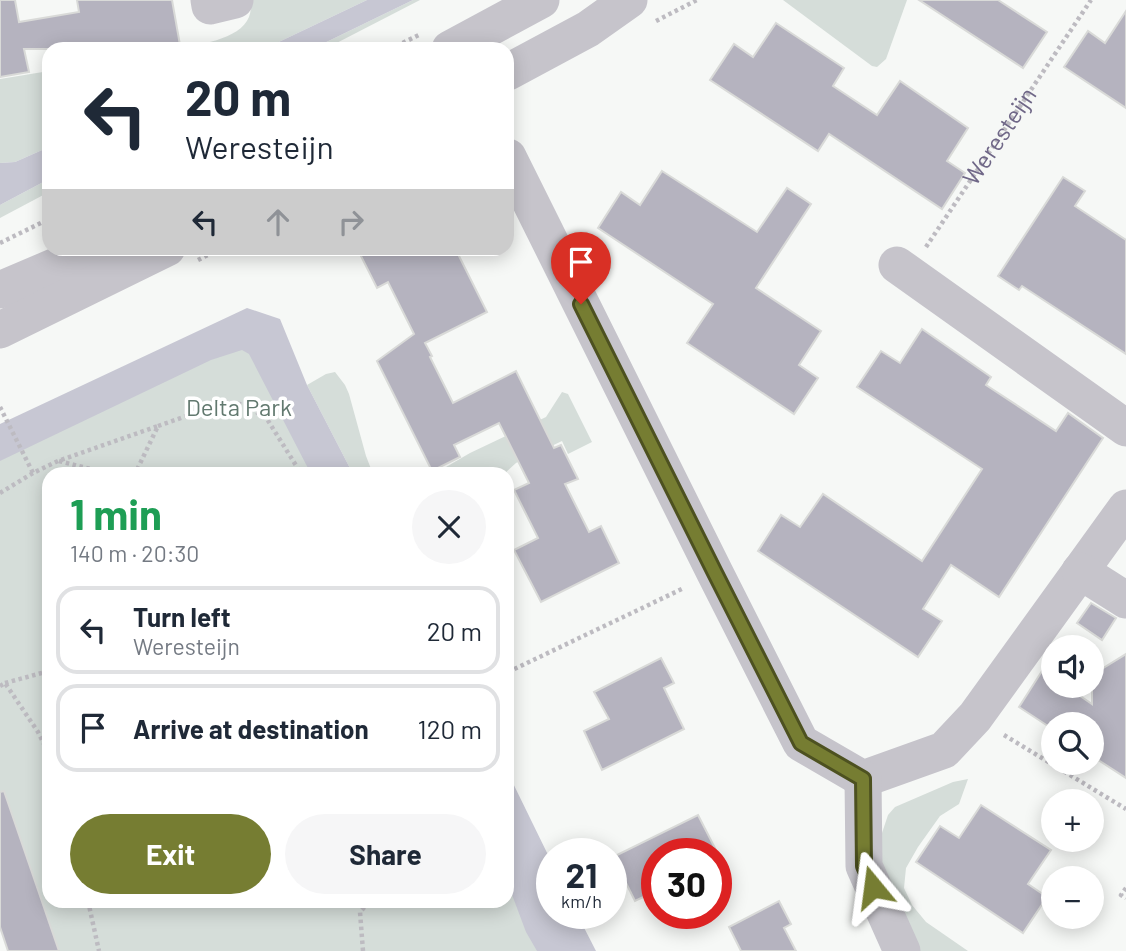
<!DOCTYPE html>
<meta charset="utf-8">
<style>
:root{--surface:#fff;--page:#f6f6f7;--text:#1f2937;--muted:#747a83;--line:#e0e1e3;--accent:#767d32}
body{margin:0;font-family:Barlow,sans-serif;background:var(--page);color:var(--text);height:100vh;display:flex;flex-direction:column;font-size:26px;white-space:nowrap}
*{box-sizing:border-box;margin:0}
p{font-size:23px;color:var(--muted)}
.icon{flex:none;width:38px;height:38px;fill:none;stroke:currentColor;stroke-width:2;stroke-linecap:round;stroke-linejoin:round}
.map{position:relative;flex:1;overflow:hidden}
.details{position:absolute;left:42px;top:467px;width:472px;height:441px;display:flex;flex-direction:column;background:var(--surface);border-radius:21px;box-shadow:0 4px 18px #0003}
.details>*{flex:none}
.guide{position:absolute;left:42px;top:42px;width:472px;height:214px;border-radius:21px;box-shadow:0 4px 18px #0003;background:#fff;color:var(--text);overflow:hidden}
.tools{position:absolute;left:1041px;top:635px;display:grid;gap:14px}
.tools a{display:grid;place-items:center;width:63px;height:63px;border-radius:50%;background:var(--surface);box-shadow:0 4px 18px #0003;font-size:35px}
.speed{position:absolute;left:536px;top:838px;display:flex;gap:14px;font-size:35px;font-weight:700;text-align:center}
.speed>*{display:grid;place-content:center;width:91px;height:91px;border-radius:50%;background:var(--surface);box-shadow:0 4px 18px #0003;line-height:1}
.speed small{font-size:18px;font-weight:400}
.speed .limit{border:10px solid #d22;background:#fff;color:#111}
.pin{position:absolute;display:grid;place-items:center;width:60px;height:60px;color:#fff;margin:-72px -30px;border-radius:50% 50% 50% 0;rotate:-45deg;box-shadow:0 0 7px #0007}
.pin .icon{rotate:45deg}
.me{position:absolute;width:77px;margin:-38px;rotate:344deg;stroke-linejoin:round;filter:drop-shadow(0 0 5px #0008)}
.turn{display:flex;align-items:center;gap:24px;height:147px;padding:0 28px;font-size:32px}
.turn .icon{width:91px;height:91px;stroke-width:2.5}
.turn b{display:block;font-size:49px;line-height:60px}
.lanes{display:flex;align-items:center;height:66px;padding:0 28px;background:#0003;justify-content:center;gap:35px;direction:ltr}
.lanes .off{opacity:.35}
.round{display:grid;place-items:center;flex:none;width:74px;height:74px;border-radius:37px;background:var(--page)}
.headline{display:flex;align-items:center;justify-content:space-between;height:119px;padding:0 28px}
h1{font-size:42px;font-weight:700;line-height:52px;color:#1e9e55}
.action{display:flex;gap:14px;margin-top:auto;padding:14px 28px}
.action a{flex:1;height:80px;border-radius:42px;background:var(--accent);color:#fff;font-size:28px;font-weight:700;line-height:80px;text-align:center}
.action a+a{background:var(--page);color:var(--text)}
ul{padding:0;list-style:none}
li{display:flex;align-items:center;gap:21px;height:88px;margin:0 14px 10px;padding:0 14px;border:4px solid var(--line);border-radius:21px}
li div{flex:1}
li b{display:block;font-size:26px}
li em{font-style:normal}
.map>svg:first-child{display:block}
</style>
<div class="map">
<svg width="1126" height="951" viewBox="0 0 1126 951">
<rect width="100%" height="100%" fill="#f6f8f6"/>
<!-- green -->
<g fill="#d5ddd9">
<path d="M252,0H367L264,49H175C196,45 240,40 249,17C251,12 251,5 252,0Z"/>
<polygon points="413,0 420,0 325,49 312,49"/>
<polygon points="783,0 907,0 886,59 877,67 872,66"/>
<polygon points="49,71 49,147 15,162 0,163 0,79"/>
<polygon points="49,179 49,192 0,218 0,205"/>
<polygon points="271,317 346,474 49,474 49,901 508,901 508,811 551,914 575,951 43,951 0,831 0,450"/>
<polygon points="335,372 345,385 349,394 366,456 373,474 353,474 307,385 326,374"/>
<polygon points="562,392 568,394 592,442 568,454 562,441 516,463 504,474 434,474 470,453 546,417"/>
<polygon points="968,779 959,804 940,816 918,847 906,868 904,888 912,905 926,922 968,951 919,951 880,859 881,836 888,815 895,807 953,782"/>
</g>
<!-- water -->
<g fill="#c7c7d3">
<polygon points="367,0 413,0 312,49 264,49"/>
<polygon points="49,147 49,179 0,205 0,163 15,162"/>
<polygon points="247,308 280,319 307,385 353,474 311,474 249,354 242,350 211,360 0,461 0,424"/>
<polygon points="508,773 551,861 551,914 577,914 596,951 537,951 526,932 508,884"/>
</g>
<!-- building -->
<g fill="#b5b3bf" stroke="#d9dad8" stroke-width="2">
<polygon points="0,0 15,0 19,22 79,12 77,0 172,0 180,45 157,49 24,49 29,72 0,77"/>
<polygon points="919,0 998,0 1047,32 1023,68"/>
<polygon points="1126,11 1126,108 1064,67 1088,31 1105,43"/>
<polygon points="776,23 844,68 833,86 877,115 900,81 968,128 947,161 965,173 942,209 829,134 818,151 710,80 734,44 753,57"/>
<polygon points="662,171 757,232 787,188 811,204 756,288 821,331 799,365 818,378 794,414 687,343 713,304 598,228 621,192 640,205"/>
<polygon points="1063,177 1085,191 1075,206 1126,240 1126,354 1022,286 1019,290 998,276"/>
<polygon points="357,248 455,248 487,312 425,343 432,356 430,357 453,403 516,371 554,448 561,445 578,479 565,484 589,532 601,526 619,563 541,602 514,550 538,538 514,490 529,483 499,423 454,445 460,457 432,471 377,361 414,334 388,282 377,288"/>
<polygon points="922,329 991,377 986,385 1056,431 1068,413 1103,438 999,597 951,565 923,609 942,621 918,657 758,551 781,515 800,527 823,494 922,561 982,469 857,387 881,351 900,363"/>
<polygon points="1091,603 1116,618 1102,640 1077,623"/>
<polygon points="1126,654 1126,778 1092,756 1092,724 1054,724 1054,730 1019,707 1042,671 1054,678 1054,686 1065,686 1069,688 1067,691 1070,689 1092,704 1092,675"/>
<polygon points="661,658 674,683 664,688 684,729 602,770 584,731 609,719 594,692"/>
<polygon points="4,791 59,951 8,951 0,927 0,792"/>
<polygon points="981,805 1051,850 1028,884 1047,897 1023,933 916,862 940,826 959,838"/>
<polygon points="698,815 718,854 656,854 656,891 635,901 613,857"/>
<polygon points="779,901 791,924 784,928 796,951 741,951 729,927"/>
</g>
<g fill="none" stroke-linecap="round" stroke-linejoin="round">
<!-- path -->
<g stroke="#bdbbc1" stroke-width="4.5" stroke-dasharray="3.5 3.5" stroke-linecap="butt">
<polyline points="656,21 697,0"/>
<polyline points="390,49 419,35"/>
<polyline points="0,243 49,219"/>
<path id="s1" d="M926,247L1091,0"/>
<polyline points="198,260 221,248"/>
<polyline points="0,407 33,473 58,461 158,426 135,474"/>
<polyline points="158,426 226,402 246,405 267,419 297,467 300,474"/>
<polyline points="59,461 110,474"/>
<polyline points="0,493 33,473"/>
<polyline points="508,672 684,588"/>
<polyline points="5,683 49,671"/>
<polyline points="0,686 5,683 38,732 49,754"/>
<polyline points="1004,735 1126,809"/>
<polyline points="1126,888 1121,895 1126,898"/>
<polyline points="88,901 99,951"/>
<polyline points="363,951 360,912 370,901"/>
</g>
<!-- minor -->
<g stroke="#c6c4cb" stroke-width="37">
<polyline points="209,0 210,6 235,0"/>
<polyline points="450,49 541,0"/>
<polyline points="508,72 588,29 629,0"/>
<polyline points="508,157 715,573 801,743 863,779 944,750 975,717 1126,508"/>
<polyline points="897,265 1126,428"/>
<polyline points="0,290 98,248"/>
<polyline points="0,330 167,248"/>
<polyline points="1080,571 1126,600"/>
<polyline points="863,779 864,866 902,951"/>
</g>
</g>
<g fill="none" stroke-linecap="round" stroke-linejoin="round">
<defs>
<polyline id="route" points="581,304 715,573 801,743 863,779 864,866 873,887"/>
</defs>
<!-- route casing -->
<use href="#route" stroke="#4d5120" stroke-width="18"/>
<!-- route -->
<use href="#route" stroke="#767d32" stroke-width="12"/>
</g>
<g text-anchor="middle" stroke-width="7" stroke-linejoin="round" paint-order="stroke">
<!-- street labels -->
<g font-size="24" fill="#6f6787" stroke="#fff">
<text dy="8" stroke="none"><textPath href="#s1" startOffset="133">Weresteijn</textPath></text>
</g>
<!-- park labels -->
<g font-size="24" fill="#62796f" stroke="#fff">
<text x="239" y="416">Delta Park</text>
</g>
</g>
</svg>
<div class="tools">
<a><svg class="icon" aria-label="sound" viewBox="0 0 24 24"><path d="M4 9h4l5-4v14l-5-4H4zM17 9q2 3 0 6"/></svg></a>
<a><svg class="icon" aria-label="search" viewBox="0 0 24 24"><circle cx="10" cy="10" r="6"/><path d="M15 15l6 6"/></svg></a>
<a>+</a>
<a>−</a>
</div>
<div class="speed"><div>21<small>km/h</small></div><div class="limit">30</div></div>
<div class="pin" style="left:581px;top:304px;background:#d93025"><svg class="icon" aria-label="arrive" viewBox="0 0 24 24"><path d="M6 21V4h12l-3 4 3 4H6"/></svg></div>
<svg class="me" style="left:873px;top:887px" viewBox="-20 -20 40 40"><path d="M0-17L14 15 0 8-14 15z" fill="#767d32" stroke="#fff" stroke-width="4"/></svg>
<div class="guide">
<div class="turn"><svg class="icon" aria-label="left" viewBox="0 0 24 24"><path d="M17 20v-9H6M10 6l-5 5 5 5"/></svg><div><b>20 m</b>Weresteijn</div></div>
<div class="lanes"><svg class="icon" aria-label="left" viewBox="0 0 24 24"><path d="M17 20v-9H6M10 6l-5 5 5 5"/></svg><svg class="icon off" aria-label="ahead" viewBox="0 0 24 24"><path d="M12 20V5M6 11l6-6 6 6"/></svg><svg class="icon off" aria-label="right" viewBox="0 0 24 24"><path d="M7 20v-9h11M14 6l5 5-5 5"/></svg></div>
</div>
<section class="details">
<div class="headline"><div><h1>1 min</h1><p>140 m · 20:30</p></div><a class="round"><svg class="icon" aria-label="close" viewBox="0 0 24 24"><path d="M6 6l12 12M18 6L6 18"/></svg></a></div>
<ul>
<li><svg class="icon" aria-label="left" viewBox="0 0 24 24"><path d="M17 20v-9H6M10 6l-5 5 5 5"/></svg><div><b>Turn left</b><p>Weresteijn</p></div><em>20 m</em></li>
<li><svg class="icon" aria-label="arrive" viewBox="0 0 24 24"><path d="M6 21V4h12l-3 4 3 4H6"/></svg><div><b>Arrive at destination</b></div><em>120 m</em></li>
</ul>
<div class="action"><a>Exit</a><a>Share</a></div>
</section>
</div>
